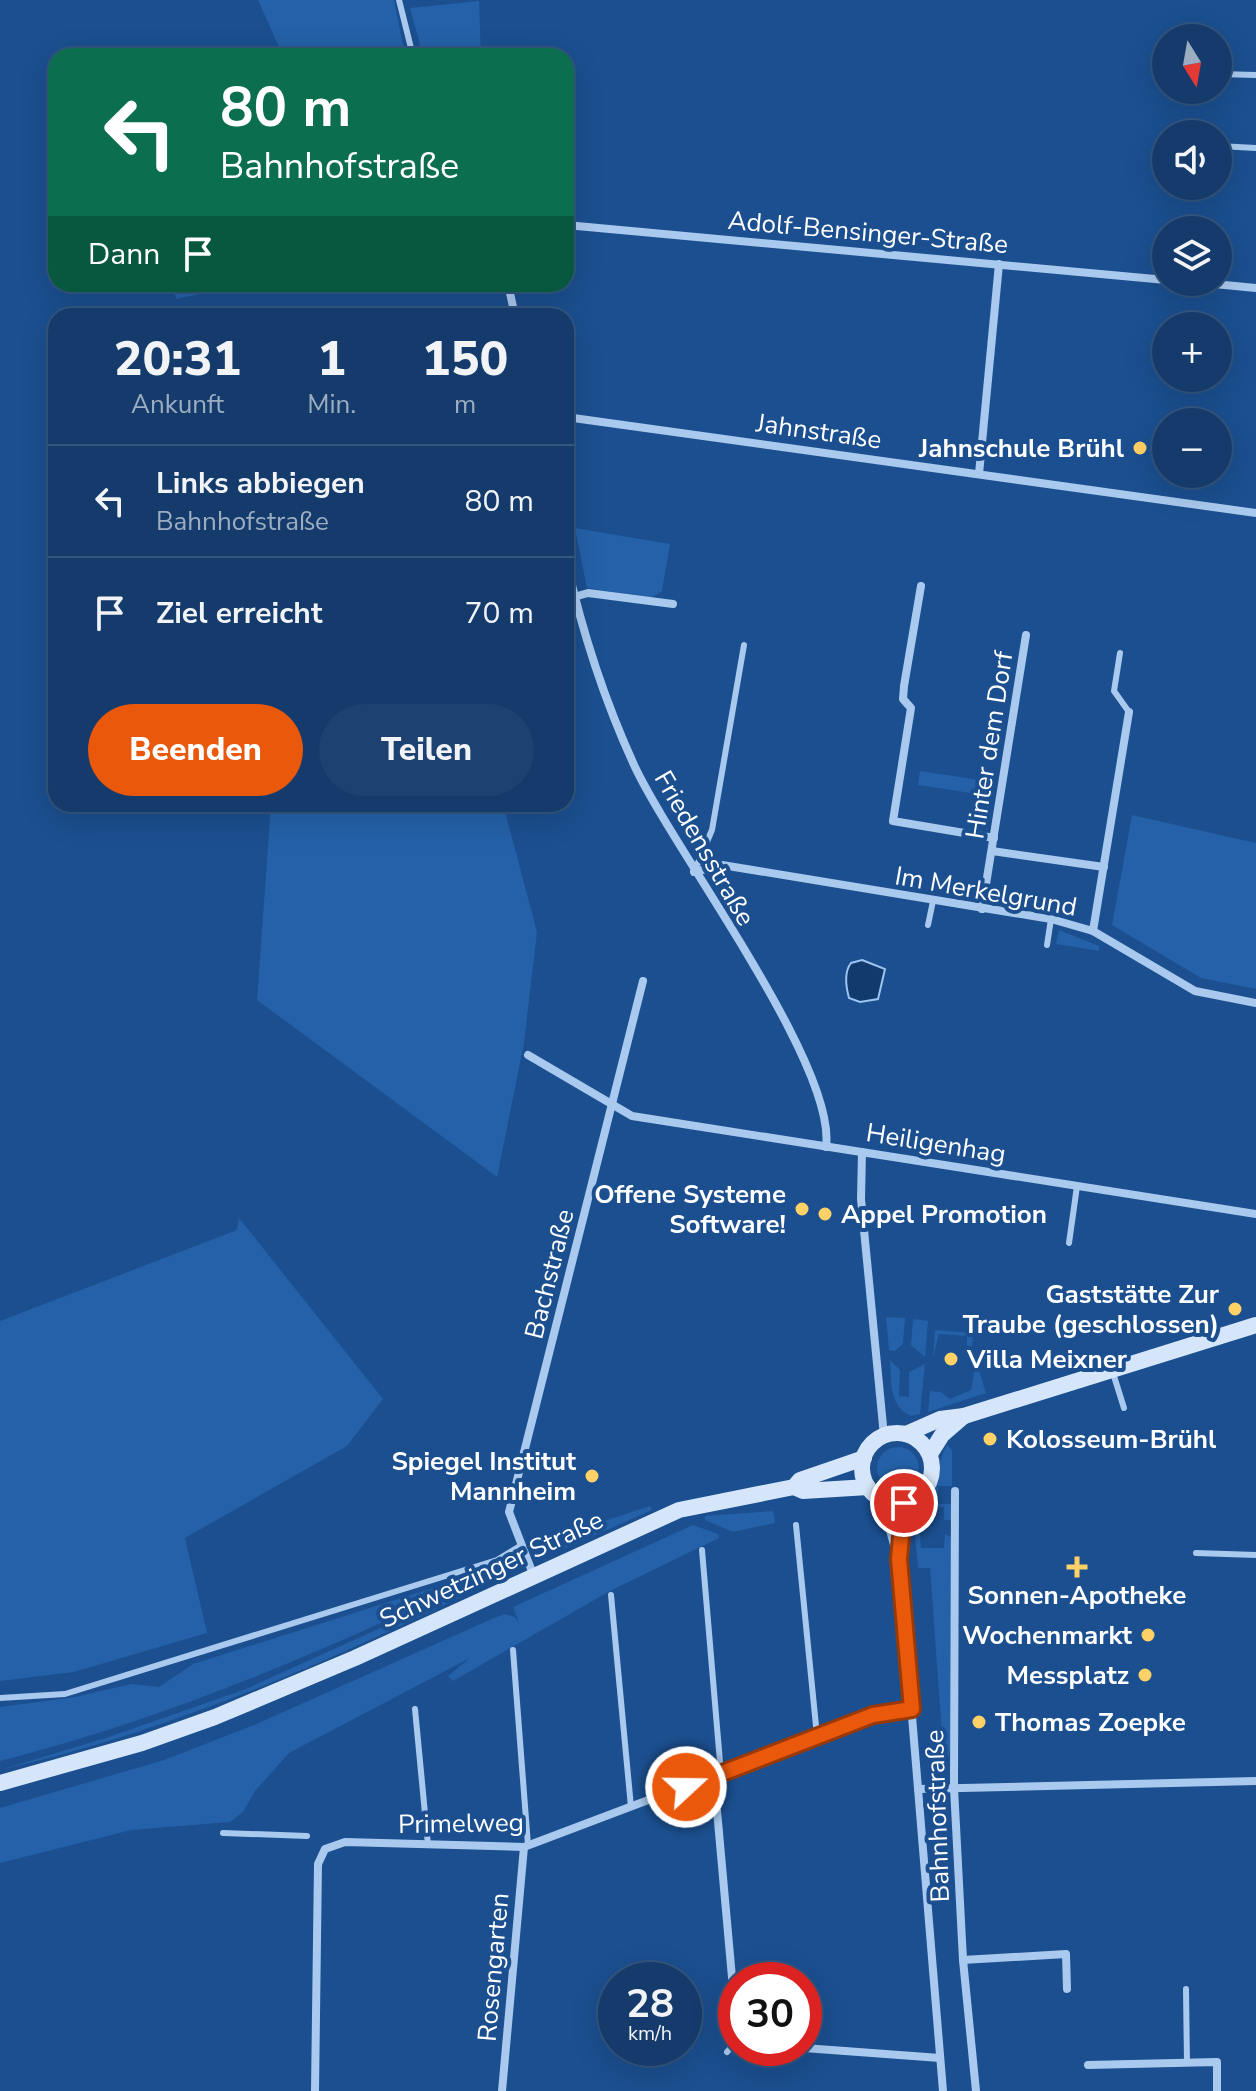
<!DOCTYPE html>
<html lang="de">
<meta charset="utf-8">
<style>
:root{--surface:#143b6b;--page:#1d4271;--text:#f1f3f6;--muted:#9dadc1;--line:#33557e;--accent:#ea580c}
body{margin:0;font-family:"Nunito Sans",sans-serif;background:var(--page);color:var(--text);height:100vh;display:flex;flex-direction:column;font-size:30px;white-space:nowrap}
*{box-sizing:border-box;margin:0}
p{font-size:26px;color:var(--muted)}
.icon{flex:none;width:44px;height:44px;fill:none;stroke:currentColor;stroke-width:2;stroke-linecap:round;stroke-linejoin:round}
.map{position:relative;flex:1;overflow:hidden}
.panel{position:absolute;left:48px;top:308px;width:526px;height:504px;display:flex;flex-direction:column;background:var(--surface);border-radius:24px;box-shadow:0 8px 32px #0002,0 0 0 2px var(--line)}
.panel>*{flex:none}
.guide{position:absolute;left:48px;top:48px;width:526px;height:244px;border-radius:24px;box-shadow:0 8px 32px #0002,0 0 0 2px var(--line);background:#0b6e4f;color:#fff;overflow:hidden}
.needle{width:52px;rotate:169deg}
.controls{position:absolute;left:1152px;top:24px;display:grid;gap:16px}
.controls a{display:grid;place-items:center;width:80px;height:80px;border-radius:50%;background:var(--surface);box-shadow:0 8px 32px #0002,0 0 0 2px var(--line);font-size:40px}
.speed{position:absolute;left:598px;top:1962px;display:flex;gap:16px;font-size:40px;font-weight:700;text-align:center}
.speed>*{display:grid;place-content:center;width:104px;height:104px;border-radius:50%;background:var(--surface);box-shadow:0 8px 32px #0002,0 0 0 2px var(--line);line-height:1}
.speed small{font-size:20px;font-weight:400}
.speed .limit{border:12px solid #d22;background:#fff;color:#111}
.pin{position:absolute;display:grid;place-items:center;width:68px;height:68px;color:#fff;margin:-34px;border:4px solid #fff;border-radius:50%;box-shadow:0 2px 8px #0007}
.me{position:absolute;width:88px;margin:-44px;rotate:69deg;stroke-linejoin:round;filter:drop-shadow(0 0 6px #0008)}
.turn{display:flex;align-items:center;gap:28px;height:168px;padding:0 40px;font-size:36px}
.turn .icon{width:104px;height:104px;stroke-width:2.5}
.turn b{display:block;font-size:56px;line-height:68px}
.then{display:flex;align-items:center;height:76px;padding:0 40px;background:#0003;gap:16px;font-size:30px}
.eta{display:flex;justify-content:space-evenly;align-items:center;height:136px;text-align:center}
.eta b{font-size:48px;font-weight:800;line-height:56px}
.action{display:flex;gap:16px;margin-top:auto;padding:16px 40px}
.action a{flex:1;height:92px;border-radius:48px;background:var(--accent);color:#fff;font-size:32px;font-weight:800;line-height:92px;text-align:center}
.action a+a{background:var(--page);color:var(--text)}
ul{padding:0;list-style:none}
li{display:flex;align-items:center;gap:24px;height:112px;padding:0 40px;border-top:2px solid var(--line)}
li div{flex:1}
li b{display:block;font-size:30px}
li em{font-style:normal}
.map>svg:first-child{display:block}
</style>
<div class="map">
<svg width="1256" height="2091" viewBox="0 0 1256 2091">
<rect width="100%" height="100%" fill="#1b4f8f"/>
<!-- green -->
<g fill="#2461a8">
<polygon points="258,0 394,0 405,56 283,56"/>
<polygon points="479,1 481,56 423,56 410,8"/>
<polygon points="173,284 247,284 176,299"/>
<polygon points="575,528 670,544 662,591 651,598 587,588"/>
<polygon points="920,771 979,780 977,794 918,785"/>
<polygon points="271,804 503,804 537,932 524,1043 497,1177 257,1000"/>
<polygon points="1132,815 1256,843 1256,989 1201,978 1112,925"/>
<polygon points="1059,930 1099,946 1099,951 1056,944"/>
<polygon points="239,1218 383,1399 347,1446 185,1538 207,1633 74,1672 0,1681 0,1321 237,1230"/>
<polygon points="886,1317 905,1318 903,1344 895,1351 889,1350"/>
<polygon points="913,1319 928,1321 925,1357 911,1345"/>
<polygon points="935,1330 973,1333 972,1348 967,1348 967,1336 939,1334 933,1357"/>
<path d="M890,1360L900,1370L899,1396L909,1397V1372L925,1364L920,1414L911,1416C889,1407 891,1381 890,1360Z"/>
<polygon points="976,1361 986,1393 928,1412 930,1391 941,1392 950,1399 971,1390"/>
<path d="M947,1445L952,1450V1486H938V1504H952L951,1520H944V1507L921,1506L920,1520L911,1522L912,1510C947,1487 931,1474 947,1445Z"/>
<circle cx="898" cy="1468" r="21"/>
<polygon points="650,1506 652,1510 552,1554 538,1550 535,1544"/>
<polygon points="773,1511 775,1523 733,1532 705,1520 705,1516"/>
<polygon points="693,1525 718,1534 719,1538 610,1591 453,1681 448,1676 470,1658 289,1753 255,1791 243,1812 230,1822 131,1830 0,1863 0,1808 164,1760 254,1725 494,1618 505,1614 515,1617 519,1623 513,1607"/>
<path d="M915,1534H920L921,1548H944L945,1534L951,1537L950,1750L948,1757C937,1754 930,1747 929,1736L942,1735L930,1568H918Z"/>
<path d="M483,1572L481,1577L453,1590C305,1659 159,1721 0,1761V1707L75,1697L131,1684L159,1687L193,1664Z"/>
<path d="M497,1579C337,1659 175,1730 0,1770L109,1737L246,1689L486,1580Z"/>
</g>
<!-- water -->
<path fill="#123a6d" stroke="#9cc4f0" stroke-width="2" d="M862,960L885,969L878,999L860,1002L849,998C846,987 844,972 851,963Z"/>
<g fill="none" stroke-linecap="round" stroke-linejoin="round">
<!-- lane -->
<g stroke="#a9c9ee" stroke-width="6">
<polyline points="399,0 413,56"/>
<polyline points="1218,74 1256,75"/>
<polyline points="1218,146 1256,148"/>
<polyline points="1120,653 1114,691 1129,712"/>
<polyline points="694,872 712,830 744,645"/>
<polyline points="928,925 933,901"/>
<polyline points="1047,945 1051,919"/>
<polyline points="1069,1243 1077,1186"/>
<polyline points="1113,1373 1124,1408"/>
<polyline points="796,1525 817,1736"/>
<polyline points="702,1550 721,1774"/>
<polyline points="1196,1553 1256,1555"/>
<polyline points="611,1595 631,1807"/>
<polyline points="513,1650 528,1845"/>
<polyline points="0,1698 65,1694 497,1560 520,1546"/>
<polyline points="415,1709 428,1845"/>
<polyline points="223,1833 307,1836"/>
<polyline points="1186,1989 1187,2063"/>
<polyline points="727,2052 736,2042"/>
</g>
<!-- street -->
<g stroke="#a9c9ee" stroke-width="8">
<polyline points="566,225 1166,280"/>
<polyline points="1193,282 1256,288"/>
<polyline points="508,284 515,316"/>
<polyline points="566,417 1256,513"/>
<polyline points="979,474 999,264"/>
<path d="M566,560C582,631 604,700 635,767C675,852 837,1065 826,1147"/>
<polyline points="921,586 904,686 903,699 911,708 893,821 994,838"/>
<polyline points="574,597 588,593 673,604"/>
<polyline points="992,851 1104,867"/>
<polyline points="694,872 722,865 1051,919 1093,931 1195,991 1256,1003"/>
<polyline points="982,909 1026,635"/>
<polyline points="1093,931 1129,712"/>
<polyline points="528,1055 632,1116 1256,1214"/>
<polyline points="862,1152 861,1199 884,1436"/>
<polyline points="955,1491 954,1788 963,1960 976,2091"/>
<polyline points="881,1499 897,1555"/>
<polyline points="904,1503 899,1559 943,2091"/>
<polyline points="533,1574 509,1512 643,981"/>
<polyline points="714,1777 736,2022"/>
<polyline points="918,1789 1256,1781"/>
<polyline points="963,1960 1066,1954 1067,1989"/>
<polyline points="804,2048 940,2058"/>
<polyline points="1088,2065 1217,2062 1217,2091"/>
<polyline points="315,2091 318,1864 325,1849 345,1842 524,1847 873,1715 912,1709"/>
<polyline points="502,2091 524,1847"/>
</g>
<!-- secondary -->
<g stroke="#d6e6fa" stroke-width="16">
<circle cx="897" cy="1468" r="35"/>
<polyline points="906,1434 940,1419 964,1416 1256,1325"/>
<polyline points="930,1454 942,1435 964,1416"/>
<polyline points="794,1487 803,1491 868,1487"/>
<polyline points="0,1783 142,1743 215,1717 355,1658 679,1510 794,1487 800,1480 864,1458"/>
</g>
</g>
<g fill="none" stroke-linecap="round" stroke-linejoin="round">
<defs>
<polyline id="route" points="686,1787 873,1715 912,1709 899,1559 904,1503"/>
</defs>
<!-- route casing -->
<use href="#route" stroke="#983908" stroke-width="20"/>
<!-- route -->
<use href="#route" stroke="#ea580c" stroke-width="14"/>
</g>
<!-- markers -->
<g fill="#ffd166" stroke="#1b4f8f" stroke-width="3">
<circle cx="1140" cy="448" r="8"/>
<circle cx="802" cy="1209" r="8"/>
<circle cx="825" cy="1214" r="8"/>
<circle cx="1235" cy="1309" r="8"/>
<circle cx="951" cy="1359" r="8"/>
<circle cx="990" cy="1439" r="8"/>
<circle cx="592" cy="1476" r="8"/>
<path d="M1073 1555h8v8h8v8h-8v8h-8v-8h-8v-8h8z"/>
<circle cx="1148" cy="1635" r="8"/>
<circle cx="1145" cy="1675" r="8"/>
<circle cx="979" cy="1722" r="8"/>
</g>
<g text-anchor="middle" stroke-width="8" stroke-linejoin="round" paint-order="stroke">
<!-- street labels -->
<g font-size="26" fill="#fff" stroke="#1b4f8f">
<text transform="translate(868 232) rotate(5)" y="9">Adolf-Bensinger-Straße</text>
<text transform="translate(819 431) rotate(8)" y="9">Jahnstraße</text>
<text transform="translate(989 745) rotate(-81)" y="9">Hinter dem Dorf</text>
<text transform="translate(705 848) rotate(60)" y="9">Friedensstraße</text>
<text transform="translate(986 891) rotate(10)" y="9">Im Merkelgrund</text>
<text transform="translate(936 1143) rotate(9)" y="9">Heiligenhag</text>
<text transform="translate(549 1274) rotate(-76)" y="9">Bachstraße</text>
<text transform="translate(491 1569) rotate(-25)" y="9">Schwetzinger Straße</text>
<text transform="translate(937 1816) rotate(-92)" y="9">Bahnhofstraße</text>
<text transform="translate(461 1823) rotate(-1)" y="9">Primelweg</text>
<text transform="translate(493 1967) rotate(-85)" y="9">Rosengarten</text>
</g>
<!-- poi labels -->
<g font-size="26" font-weight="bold" fill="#fff" stroke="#1b4f8f" text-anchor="end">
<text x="1124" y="457">Jahnschule Brühl</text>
<text x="786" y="1203">Offene Systeme<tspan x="786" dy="30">Software!</tspan></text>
<text x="841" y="1223" text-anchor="start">Appel Promotion</text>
<text x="1219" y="1303">Gaststätte Zur<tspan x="1219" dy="30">Traube (geschlossen)</tspan></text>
<text x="967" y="1368" text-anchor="start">Villa Meixner</text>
<text x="1006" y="1448" text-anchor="start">Kolosseum-Brühl</text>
<text x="576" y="1470">Spiegel Institut<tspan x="576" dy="30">Mannheim</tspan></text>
<text x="1077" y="1604" text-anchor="middle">Sonnen-Apotheke</text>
<text x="1132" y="1644">Wochenmarkt</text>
<text x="1129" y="1684">Messplatz</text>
<text x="995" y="1731" text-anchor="start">Thomas Zoepke</text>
</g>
</g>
</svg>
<div class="controls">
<a><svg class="needle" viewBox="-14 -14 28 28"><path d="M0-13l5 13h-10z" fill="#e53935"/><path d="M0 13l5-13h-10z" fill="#9dadc1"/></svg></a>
<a><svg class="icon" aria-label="sound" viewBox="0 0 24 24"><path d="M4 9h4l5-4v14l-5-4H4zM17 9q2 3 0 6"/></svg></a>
<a><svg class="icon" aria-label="layers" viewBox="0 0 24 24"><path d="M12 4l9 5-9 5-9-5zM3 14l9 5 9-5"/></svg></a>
<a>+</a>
<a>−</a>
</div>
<div class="speed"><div>28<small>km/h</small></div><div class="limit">30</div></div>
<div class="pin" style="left:904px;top:1503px;background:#d93025"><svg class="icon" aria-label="arrive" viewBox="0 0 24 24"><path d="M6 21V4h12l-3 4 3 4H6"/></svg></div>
<svg class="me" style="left:686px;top:1787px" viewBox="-20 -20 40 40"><circle r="17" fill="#ea580c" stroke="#fff" stroke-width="3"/><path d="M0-11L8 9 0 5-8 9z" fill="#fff"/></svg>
<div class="guide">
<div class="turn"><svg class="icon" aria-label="left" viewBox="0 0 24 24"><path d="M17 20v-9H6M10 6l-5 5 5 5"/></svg><div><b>80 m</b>Bahnhofstraße</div></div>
<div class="then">Dann<svg class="icon" aria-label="arrive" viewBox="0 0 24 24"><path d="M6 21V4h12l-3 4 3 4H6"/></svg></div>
</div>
<section class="panel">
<div class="eta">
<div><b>20:31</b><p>Ankunft</p></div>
<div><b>1</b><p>Min.</p></div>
<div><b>150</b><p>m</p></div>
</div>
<ul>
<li><svg class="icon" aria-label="left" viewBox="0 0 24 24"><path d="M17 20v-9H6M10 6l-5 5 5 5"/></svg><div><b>Links abbiegen</b><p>Bahnhofstraße</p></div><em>80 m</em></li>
<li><svg class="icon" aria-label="arrive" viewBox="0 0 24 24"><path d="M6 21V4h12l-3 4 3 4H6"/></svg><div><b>Ziel erreicht</b></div><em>70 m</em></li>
</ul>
<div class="action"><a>Beenden</a><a>Teilen</a></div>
</section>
</div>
